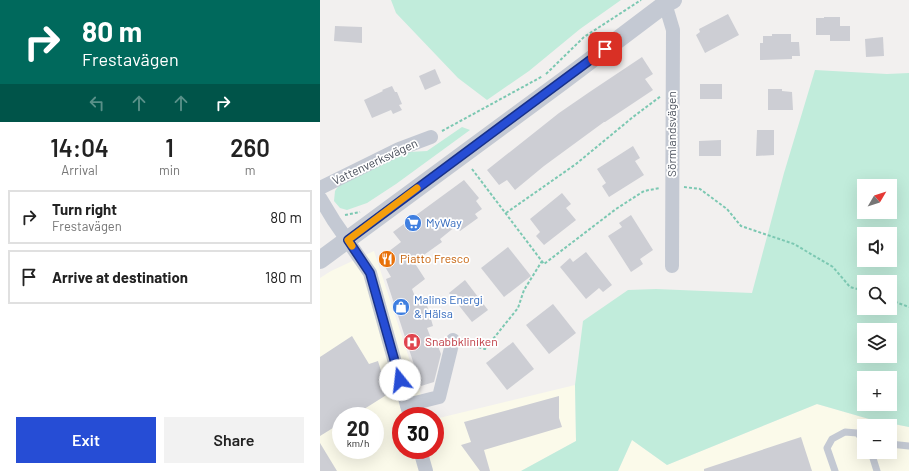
<!DOCTYPE html>
<meta charset="utf-8">
<style>
:root{--surface:#fff;--page:#f2f2f2;--text:#222;--muted:#767676;--line:#e0e0e0;--accent:#264dd5}
body{margin:0;font-family:Barlow,sans-serif;background:var(--page);color:var(--text);height:100vh;display:flex;flex-direction:column;font-size:15px;white-space:nowrap}
*{box-sizing:border-box;margin:0}
p{font-size:13px;color:var(--muted)}
.icon{flex:none;width:22px;height:22px;fill:none;stroke:currentColor;stroke-width:2;stroke-linecap:round;stroke-linejoin:round}
.map{position:relative;flex:1;overflow:hidden}
.sheet{display:flex;flex-direction:column;background:var(--surface);width:320px}
.sheet>*{flex:none}
.banner{background:#00695c;color:#fff;overflow:hidden}
.needle{width:26px;rotate:51deg}
.tools{position:absolute;left:537px;top:179px;display:grid;gap:8px}
.tools a{display:grid;place-items:center;width:40px;height:40px;border-radius:0px;background:var(--surface);box-shadow:0 4px 16px #0002;font-size:20px}
.speed{position:absolute;left:12px;top:407px;display:flex;gap:8px;font-size:20px;font-weight:700;text-align:center}
.speed>*{display:grid;place-content:center;width:52px;height:52px;border-radius:50%;background:var(--surface);box-shadow:0 4px 16px #0002;line-height:1}
.speed small{font-size:10px;font-weight:400}
.speed .limit{border:6px solid #d22;background:#fff;color:#111}
.pin{position:absolute;display:grid;place-items:center;width:34px;height:34px;color:#fff;margin:-17px;border-radius:8px;box-shadow:0 2px 6px #0006}
.me{position:absolute;width:44px;margin:-22px;rotate:344deg;stroke-linejoin:round;filter:drop-shadow(0 0 3px #0008)}
.turn{display:flex;align-items:center;gap:14px;height:84px;padding:0 16px;font-size:18px}
.turn .icon{width:52px;height:52px;stroke-width:2.5}
.turn b{display:block;font-size:28px;line-height:34px}
.lanes{display:flex;align-items:center;height:38px;padding:0 16px;background:#0003;justify-content:center;gap:20px;direction:ltr}
.lanes .off{opacity:.35}
.eta{display:flex;justify-content:space-evenly;align-items:center;height:68px;text-align:center}
.eta b{font-size:24px;font-weight:600;line-height:28px}
.button{display:flex;gap:8px;margin-top:auto;padding:8px 16px}
.button a{flex:1;height:46px;border-radius:0px;background:var(--accent);color:#fff;font-size:16px;font-weight:600;line-height:46px;text-align:center}
.button a+a{background:var(--page);color:var(--text)}
ul{padding:0;list-style:none}
li{display:flex;align-items:center;gap:12px;height:54px;margin:0 8px 6px;padding:0 8px;border:2px solid var(--line);border-radius:0px}
li div{flex:1}
li b{display:block;font-size:15px}
li em{font-style:normal}
main{display:flex;flex:1;min-height:0}
.map>svg:first-child{display:block}
</style>
<main>
<section class="sheet">
<div class="banner">
<div class="turn"><svg class="icon" aria-label="right" viewBox="0 0 24 24"><path d="M7 20v-9h11M14 6l5 5-5 5"/></svg><div><b>80 m</b>Frestavägen</div></div>
<div class="lanes"><svg class="icon off" aria-label="left" viewBox="0 0 24 24"><path d="M17 20v-9H6M10 6l-5 5 5 5"/></svg><svg class="icon off" aria-label="ahead" viewBox="0 0 24 24"><path d="M12 20V5M6 11l6-6 6 6"/></svg><svg class="icon off" aria-label="ahead" viewBox="0 0 24 24"><path d="M12 20V5M6 11l6-6 6 6"/></svg><svg class="icon" aria-label="right" viewBox="0 0 24 24"><path d="M7 20v-9h11M14 6l5 5-5 5"/></svg></div>
</div>
<div class="eta">
<div><b>14:04</b><p>Arrival</p></div>
<div><b>1</b><p>min</p></div>
<div><b>260</b><p>m</p></div>
</div>
<ul>
<li><svg class="icon" aria-label="right" viewBox="0 0 24 24"><path d="M7 20v-9h11M14 6l5 5-5 5"/></svg><div><b>Turn right</b><p>Frestavägen</p></div><em>80 m</em></li>
<li><svg class="icon" aria-label="arrive" viewBox="0 0 24 24"><path d="M6 21V4h12l-3 4 3 4H6"/></svg><div><b>Arrive at destination</b></div><em>180 m</em></li>
</ul>
<div class="button"><a>Exit</a><a>Share</a></div>
</section>
<div class="map">
<svg width="589" height="471" viewBox="0 0 589 471">
<rect width="100%" height="100%" fill="#f2f0ef"/>
<!-- commercial -->
<g fill="#fbfaea" fill-rule="evenodd">
<path d="M54,251L108,416H81V450H115V419L255,385L256,441L201,471H0V278L11,271ZM21,416H55V450H21Z"/>
<path d="M497,404L549,419L589,427V471H298L312,440L347,465ZM544,426H570V452H544Z"/>
</g>
<!-- green -->
<g fill="#c1ecdb" fill-rule="evenodd">
<polygon points="71,0 301,0 260,29 209,71 167,100 138,78 76,13"/>
<path d="M495,70L567,74L589,73V427L549,419L497,404L347,465L312,440L298,471H201L256,441L255,385L263,321L308,290L336,289L432,293L464,173ZM544,186H570V212H544ZM544,234H570V260H544ZM544,282H570V308H544ZM544,330H570V356H544ZM544,378H570V404H544Z"/>
<polygon points="142,127 150,130 76,184 47,203 27,210 20,208 14,201 15,191 19,185 89,152 107,151"/>
</g>
<!-- building -->
<g fill="#cdced4">
<polygon points="408,14 419,35 385,53 376,35 380,32 379,29"/>
<polygon points="504,17 520,17 520,26 530,26 530,41 510,41 510,35 496,35 496,18 504,18"/>
<polygon points="15,26 42,27 42,43 14,41"/>
<polygon points="452,34 471,34 471,42 479,42 480,56 472,56 472,59 440,60 440,43 443,43 443,36 452,36"/>
<polygon points="563,37 564,56 546,57 545,39"/>
<polygon points="322,57 333,74 325,79 333,90 285,122 284,122 224,166 195,190 187,180 179,185 167,170 239,113 271,91"/>
<polygon points="115,69 121,83 105,90 99,76"/>
<rect x="380" y="84" width="22" height="15"/>
<polygon points="72,86 75,92 77,92 82,104 79,105 82,110 73,114 71,110 52,118 44,100 63,91 62,90"/>
<polygon points="448,89 462,89 462,91 472,92 473,110 448,110"/>
<polygon points="437,130 454,130 454,155 436,156"/>
<polygon points="401,140 401,156 379,156 379,141"/>
<polygon points="313,146 320,158 315,161 324,175 289,197 282,186 286,183 277,169"/>
<polygon points="144,180 159,198 156,201 162,209 155,214 158,218 140,231 136,226 120,239 122,242 94,262 105,279 92,289 98,304 106,302 113,326 107,328 114,346 118,346 121,354 114,382 101,386 66,279 71,277 60,258 81,242 73,232"/>
<polygon points="242,193 251,204 246,208 256,220 224,245 216,236 220,232 210,219"/>
<polygon points="311,215 333,250 320,259 323,264 311,272 288,236 302,227 299,223"/>
<polygon points="188,247 211,276 184,297 161,268"/>
<polygon points="266,252 292,285 283,292 279,288 266,299 240,267 250,258 253,262"/>
<polygon points="145,280 168,310 152,322 129,293"/>
<polygon points="233,304 256,333 229,354 206,325"/>
<polygon points="32,336 49,364 58,361 66,387 65,388 68,394 33,416 21,416 21,423 0,436 0,357"/>
<polygon points="193,342 214,369 187,390 166,363"/>
<polygon points="239,396 239,418 242,427 164,450 170,471 160,471 141,445 151,442 144,422"/>
<polygon points="481,437 492,471 384,471 384,469"/>
<polygon points="0,443 17,471 0,471"/>
</g>
<g fill="none" stroke-linecap="round" stroke-linejoin="round">
<!-- path -->
<g stroke="#7cc8b2" stroke-width="2" stroke-dasharray="3 2" stroke-linecap="butt">
<polyline points="226,74 264,37 321,0"/>
<polyline points="122,131 223,76"/>
<polyline points="152,169 224,264 296,209 324,191 340,188"/>
<polyline points="364,187 380,189 407,209 421,226 474,244 513,267 530,287 544,291"/>
<polyline points="186,213 256,164 313,117 341,96"/>
<polyline points="25,215 40,212"/>
<polyline points="570,300 589,307"/>
<polyline points="144,343 165,349 198,308 204,290 222,261"/>
</g>
<!-- service -->
<g stroke="#c4c9d3" stroke-width="7">
<polyline points="570,444 589,446"/>
<polyline points="551,452 557,471"/>
<polyline points="515,471 507,448 512,439 525,432 537,433 544,440"/>
</g>
<!-- minor -->
<g stroke="#c4c9d3" stroke-width="14">
<polyline points="344,0 353,30 352,266"/>
<polyline points="0,188 79,149 111,137"/>
<polyline points="0,198 14,221 50,273 90,416"/>
<polyline points="87,405 119,397 133,340"/>
<polyline points="100,450 106,471"/>
</g>
<!-- tertiary -->
<polyline stroke="#c4c9d3" stroke-width="18" points="0,260 243,81 345,4 353,0"/>
</g>
<g fill="none" stroke-linecap="round" stroke-linejoin="round">
<defs>
<polyline id="route" points="80,380 50,273 28,240 285,49"/>
</defs>
<!-- route casing -->
<use href="#route" stroke="#19328a" stroke-width="10"/>
<!-- route -->
<use href="#route" stroke="#264dd5" stroke-width="7"/>
<!-- slow -->
<polyline stroke="#f59e0b" stroke-width="7" points="32,246 28,240 97,188"/>
</g>
<!-- icons -->
<defs>
<symbol id="supermarket-disc" viewBox="-11 -11 22 22"><circle r="9.5" fill="#3f7fe0" stroke="#fff"/><path d="M-6-5.5h2.5l.6 2H6L4.5 2H-2.5L-4.4-4H-6ZM-1.5 3.2a1.3 1.3 0 1 0 .1 0ZM3 3.2a1.3 1.3 0 1 0 .1 0Z" fill="#fff"/></symbol>
<symbol id="restaurant-disc" viewBox="-11 -11 22 22"><circle r="9.5" fill="#e8710a" stroke="#fff"/><path d="M-5-6h1v4h1v-4h1v4h1v-4h1v5L-1.5 .5V6h-2V.5L-5-1ZM5-6V6H3V1.5H1.5Q1.5-4 5-6Z" fill="#fff"/></symbol>
<symbol id="shop-disc" viewBox="-11 -11 22 22"><circle r="9.5" fill="#3f7fe0" stroke="#fff"/><path d="M-5-2.5h2.3a2.7 3.5 0 0 1 5.4 0H5L5.5 6h-11ZM-1.5-2.5h3a1.5 2.3 0 0 0-3 0Z" fill="#fff"/></symbol>
<symbol id="hospital-disc" viewBox="-11 -11 22 22"><circle r="9.5" fill="#e0444e" stroke="#fff"/><path d="M-5-5h3v3.5h4V-5h3V5h-3V1.5h-4V5h-3Z" fill="#fff"/></symbol>
</defs>
<g fill-rule="evenodd">
<use href="#supermarket-disc" x="83" y="213" width="20" height="20"/>
<use href="#restaurant-disc" x="57" y="249" width="20" height="20"/>
<use href="#shop-disc" x="71" y="297" width="20" height="20"/>
<use href="#hospital-disc" x="82" y="332" width="20" height="20"/>
</g>
<g text-anchor="middle" stroke-width="3.5" stroke-linejoin="round" paint-order="stroke">
<!-- street labels -->
<g font-size="12" fill="#494f5b" stroke="#fff">
<text transform="translate(352 134) rotate(-90)" y="4">Sörmlandsvägen</text>
<text transform="translate(55 162) rotate(-25)" y="4">Vattenverksvägen</text>
</g>
<!-- shop labels -->
<g font-size="12" fill="#366cbe" stroke="#fff" text-anchor="start">
<text x="106" y="227">MyWay</text>
<text x="94" y="304">Malins Energi<tspan x="94" dy="14">&amp; Hälsa</tspan></text>
</g>
<!-- food labels -->
<g font-size="12" fill="#c56008" stroke="#fff" text-anchor="start">
<text x="80" y="263">Piatto Fresco</text>
</g>
<!-- health labels -->
<g font-size="12" fill="#be3a42" stroke="#fff" text-anchor="start">
<text x="105" y="346">Snabbkliniken</text>
</g>
</g>
</svg>
<div class="tools">
<a><svg class="needle" viewBox="-14 -14 28 28"><path d="M0-13l5 13h-10z" fill="#e53935"/><path d="M0 13l5-13h-10z" fill="#767676"/></svg></a>
<a><svg class="icon" aria-label="sound" viewBox="0 0 24 24"><path d="M4 9h4l5-4v14l-5-4H4zM17 9q2 3 0 6"/></svg></a>
<a><svg class="icon" aria-label="search" viewBox="0 0 24 24"><circle cx="10" cy="10" r="6"/><path d="M15 15l6 6"/></svg></a>
<a><svg class="icon" aria-label="layers" viewBox="0 0 24 24"><path d="M12 4l9 5-9 5-9-5zM3 14l9 5 9-5"/></svg></a>
<a>+</a>
<a>−</a>
</div>
<div class="speed"><div>20<small>km/h</small></div><div class="limit">30</div></div>
<div class="pin" style="left:285px;top:49px;background:#d93025"><svg class="icon" aria-label="arrive" viewBox="0 0 24 24"><path d="M6 21V4h12l-3 4 3 4H6"/></svg></div>
<svg class="me" style="left:80px;top:380px" viewBox="-20 -20 40 40"><circle r="19" fill="#fff"/><path d="M0-13L10 11 0 6-10 11z" fill="#264dd5"/></svg>
</div>
</main>
